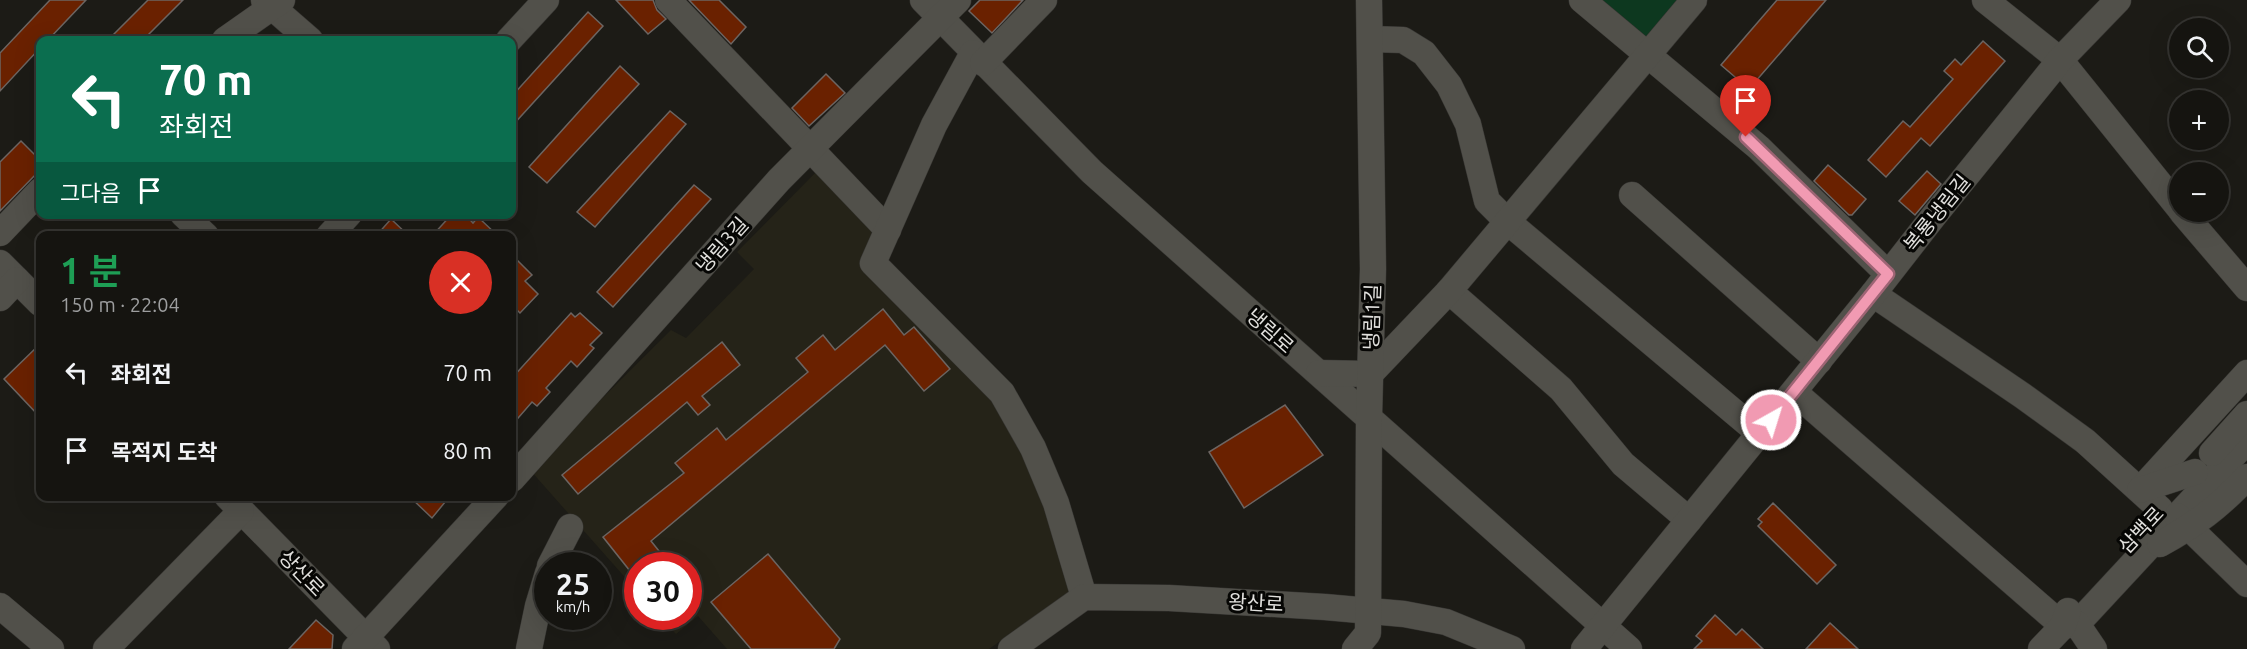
<!DOCTYPE html>
<html lang="ko">
<meta charset="utf-8">
<style>
:root{--surface:#151410;--page:#22211e;--text:#f1f3f6;--muted:#9d9e9f;--line:#343330}
body{margin:0;font-family:Ubuntu,"Noto Sans KR",sans-serif;background:var(--page);color:var(--text);height:100vh;display:flex;flex-direction:column;font-size:22px;white-space:nowrap}
*{box-sizing:border-box;margin:0}
p{font-size:20px;color:var(--muted)}
.icon{flex:none;width:33px;height:33px;fill:none;stroke:currentColor;stroke-width:2;stroke-linecap:round;stroke-linejoin:round}
.map{position:relative;flex:1;overflow:hidden}
.drawer{position:absolute;left:36px;top:231px;width:480px;height:270px;display:flex;flex-direction:column;background:var(--surface);border-radius:12px;box-shadow:0 6px 24px #0002,0 0 0 2px var(--line)}
.drawer>*{flex:none}
.guide{position:absolute;left:36px;top:36px;width:480px;height:183px;border-radius:12px;box-shadow:0 6px 24px #0002,0 0 0 2px var(--line);background:#0b6e4f;color:#fff;overflow:hidden}
.buttons{position:absolute;left:2169px;top:18px;display:grid;gap:12px}
.buttons a{display:grid;place-items:center;width:60px;height:60px;border-radius:50%;background:var(--surface);box-shadow:0 6px 24px #0002,0 0 0 2px var(--line);font-size:30px}
.speed{position:absolute;left:534px;top:552px;display:flex;gap:12px;font-size:30px;font-weight:700;text-align:center}
.speed>*{display:grid;place-content:center;width:78px;height:78px;border-radius:50%;background:var(--surface);box-shadow:0 6px 24px #0002,0 0 0 2px var(--line);line-height:1}
.speed small{font-size:15px;font-weight:400}
.speed .limit{border:9px solid #d22;background:#fff;color:#111}
.pin{position:absolute;display:grid;place-items:center;width:51px;height:51px;color:#fff;margin:-62px -26px;border-radius:50% 50% 50% 0;rotate:-45deg;box-shadow:0 0 6px #0007}
.pin .icon{rotate:45deg}
.me{position:absolute;width:66px;margin:-33px;rotate:39deg;stroke-linejoin:round;filter:drop-shadow(0 0 4px #0008)}
.turn{display:flex;align-items:center;gap:21px;height:126px;padding:0 24px;font-size:27px}
.turn .icon{width:78px;height:78px;stroke-width:2.5}
.turn b{display:block;font-size:42px;line-height:51px}
.then{display:flex;align-items:center;height:57px;padding:0 24px;background:#0003;gap:12px;font-size:22px}
.round{display:grid;place-items:center;flex:none;width:63px;height:63px;border-radius:32px;background:var(--page)}
.overview{display:flex;align-items:center;justify-content:space-between;height:102px;padding:0 24px}
h1{font-size:36px;font-weight:600;line-height:45px;color:#1e9e55}
ul{padding:0;list-style:none}
li{display:flex;align-items:center;gap:18px;height:78px;padding:0 24px}
li div{flex:1}
li b{display:block;font-size:22px}
li em{font-style:normal}
.map>svg:first-child{display:block}
</style>
<div class="map">
<svg width="2247" height="649" viewBox="0 0 2247 649">
<rect width="100%" height="100%" fill="#1c1b16"/>
<!-- built -->
<polygon fill="#252318" points="818,170 880,231 862,267 993,398 1047,500 1070,592 989,649 727,649 698,616 676,634 660,617 688,616 688,566 638,566 637,591 530,470 671,330 686,338 754,269 737,252"/>
<!-- park -->
<polygon fill="#0d381f" points="1602,0 1684,0 1650,41"/>
<!-- building -->
<g fill="#6a2100" stroke="#6c6562" stroke-width="1.5">
<polygon points="50,0 86,0 48,40 40,40 40,48 0,91 0,53"/>
<polygon points="148,0 183,0 143,40 108,40"/>
<polygon points="616,0 653,0 657,10 666,19 648,34"/>
<polygon points="689,0 719,0 746,27 731,44"/>
<polygon points="980,0 1023,0 992,33 969,11"/>
<polygon points="1777,0 1826,0 1749,89 1721,65"/>
<polygon points="588,12 603,26 512,126 512,96"/>
<polygon points="1983,41 2005,61 1930,146 1921,138 1886,177 1868,160 1903,121 1910,127 1953,79 1944,71 1955,59 1961,65"/>
<polygon points="620,66 639,84 547,183 529,167"/>
<polygon points="826,74 845,93 809,126 792,108"/>
<polygon points="670,111 686,124 595,227 577,212"/>
<polygon points="21,141 40,160 40,170 0,211 0,162"/>
<polygon points="1828,165 1866,199 1852,215 1849,215 1814,181"/>
<polygon points="1927,171 1941,184 1915,215 1899,201"/>
<polygon points="694,185 711,199 613,307 597,292"/>
<polygon points="452,214 465,214 473,223 478,217 498,236 432,236"/>
<polygon points="391,219 409,236 376,236"/>
<polygon points="512,255 532,275 525,281 538,294 520,313 512,305"/>
<polygon points="883,309 904,335 914,327 950,369 924,391 885,345 651,541 671,566 638,566 638,581 603,537 684,473 675,463 717,428 726,440 808,372 796,358 823,335 835,350"/>
<polygon points="571,313 575,317 580,313 602,333 590,345 594,348 577,367 571,361 546,388 550,392 537,406 532,402 512,425 512,378"/>
<polygon points="722,342 740,365 702,396 710,405 698,415 687,402 578,494 562,475"/>
<polygon points="40,344 40,417 4,379"/>
<polygon points="1285,405 1323,455 1244,508 1209,452"/>
<polygon points="409,496 450,496 432,518"/>
<polygon points="1773,503 1836,565 1817,584 1758,526 1762,522 1758,519"/>
<polygon points="768,554 840,639 834,649 751,649 711,602"/>
<polygon points="1715,615 1736,635 1742,629 1763,649 1694,649 1702,641 1696,636"/>
<polygon points="316,620 333,635 332,649 289,649"/>
<polygon points="1830,623 1858,649 1806,649"/>
</g>
<g fill="none" stroke-linecap="round" stroke-linejoin="round">
<defs>
<g id="minor">
<polyline points="264,0 310,40"/>
<polyline points="668,0 888,230"/>
<polyline points="923,0 1092,172 1629,649"/>
<polyline points="1582,0 1759,148 1888,274"/>
<polyline points="1985,0 2060,60 2180,209"/>
<polyline points="1370,39 1403,40 1424,53 1449,85 1468,124 1487,201 1508,222 1759,433"/>
<polyline points="225,40 282,0"/>
<polyline points="509,40 546,0"/>
<polyline points="973,53 934,125 873,263 1002,393 1033,448 1056,503 1084,597"/>
<polyline points="983,63 1044,0"/>
<polyline points="1632,195 1819,361"/>
<polyline points="2182,212 2247,288"/>
<polyline points="183,214 206,236"/>
<polyline points="0,233 40,191"/>
<polyline points="329,236 349,214"/>
<polyline points="0,263 40,303"/>
<polyline points="1449,291 1561,389 1623,464 1689,520"/>
<polyline points="1873,294 2023,396 2085,441 2160,509"/>
<polyline points="0,298 17,280"/>
<polyline points="1319,373 1370,374 1449,291 1694,0"/>
<polyline points="1794,392 2063,626 2077,624 2247,441"/>
<polyline points="2212,453 2247,414"/>
<polyline points="512,479 779,180 958,0"/>
<polyline points="2140,490 2247,373"/>
<polyline points="2140,490 2195,472"/>
<polyline points="227,496 377,649"/>
<polyline points="2177,516 2247,584"/>
<path d="M2160,544C2195,525 2220,506 2247,477"/>
<polyline points="550,566 570,527"/>
<polyline points="0,606 51,649"/>
<polyline points="2077,624 2094,649"/>
<polyline points="106,649 241,511"/>
<polyline points="355,649 496,496"/>
<polyline points="529,649 538,606 548,573"/>
<polyline points="1011,649 1084,597 1169,598 1325,607 1404,614 1446,622 1512,649"/>
<polyline points="1355,649 1368,633 1369,418 1373,269 1369,0"/>
<polyline points="1584,649 1873,294 1933,217 2060,60 2118,0"/>
<polyline points="2041,649 2063,626 2068,611"/>
</g>
</defs>
<!-- minor casing -->
<use href="#minor" stroke="#373633" stroke-width="27"/>
<!-- minor -->
<use href="#minor" stroke="#51504a" stroke-width="26"/>
</g>
<g fill="none" stroke-linecap="round" stroke-linejoin="round">
<defs>
<polyline id="route" points="1746,137 1888,274 1771,420"/>
</defs>
<!-- route casing -->
<use href="#route" stroke="#9d6474" stroke-width="15"/>
<!-- route -->
<use href="#route" stroke="#f19ab2" stroke-width="10"/>
</g>
<g text-anchor="middle" stroke-width="6" stroke-linejoin="round" paint-order="stroke">
<!-- street labels -->
<g font-size="20" fill="#e1e0dd" stroke="#060604">
<text transform="translate(1937 213) rotate(-51)" y="7">복룡냉림길</text>
<text transform="translate(722 245) rotate(-48)" y="7">냉림3길</text>
<text transform="translate(1372 317) rotate(-88)" y="7">냉림1길</text>
<text transform="translate(1270 331) rotate(42)" y="7">냉림로</text>
<text transform="translate(2141 530) rotate(-47)" y="7">삼백로</text>
<text transform="translate(302 573) rotate(46)" y="7">상산로</text>
<text transform="translate(1256 603) rotate(3)" y="7">왕산로</text>
</g>
</g>
</svg>
<div class="buttons">
<a><svg class="icon" aria-label="search" viewBox="0 0 24 24"><circle cx="10" cy="10" r="6"/><path d="M15 15l6 6"/></svg></a>
<a>+</a>
<a>−</a>
</div>
<div class="speed"><div>25<small>km/h</small></div><div class="limit">30</div></div>
<div class="pin" style="left:1746px;top:137px;background:#d93025"><svg class="icon" aria-label="arrive" viewBox="0 0 24 24"><path d="M6 21V4h12l-3 4 3 4H6"/></svg></div>
<svg class="me" style="left:1771px;top:420px" viewBox="-20 -20 40 40"><circle r="17" fill="#f19ab2" stroke="#fff" stroke-width="3"/><path d="M0-11L8 9 0 5-8 9z" fill="#fff"/></svg>
<div class="guide">
<div class="turn"><svg class="icon" aria-label="left" viewBox="0 0 24 24"><path d="M17 20v-9H6M10 6l-5 5 5 5"/></svg><div><b>70 m</b>좌회전</div></div>
<div class="then">그다음<svg class="icon" aria-label="arrive" viewBox="0 0 24 24"><path d="M6 21V4h12l-3 4 3 4H6"/></svg></div>
</div>
<section class="drawer">
<div class="overview"><div><h1>1 분</h1><p>150 m · 22:04</p></div><a class="round" style="background:#d93025;color:#fff"><svg class="icon" aria-label="close" viewBox="0 0 24 24"><path d="M6 6l12 12M18 6L6 18"/></svg></a></div>
<ul>
<li><svg class="icon" aria-label="left" viewBox="0 0 24 24"><path d="M17 20v-9H6M10 6l-5 5 5 5"/></svg><div><b>좌회전</b></div><em>70 m</em></li>
<li><svg class="icon" aria-label="arrive" viewBox="0 0 24 24"><path d="M6 21V4h12l-3 4 3 4H6"/></svg><div><b>목적지 도착</b></div><em>80 m</em></li>
</ul>
</section>
</div>
